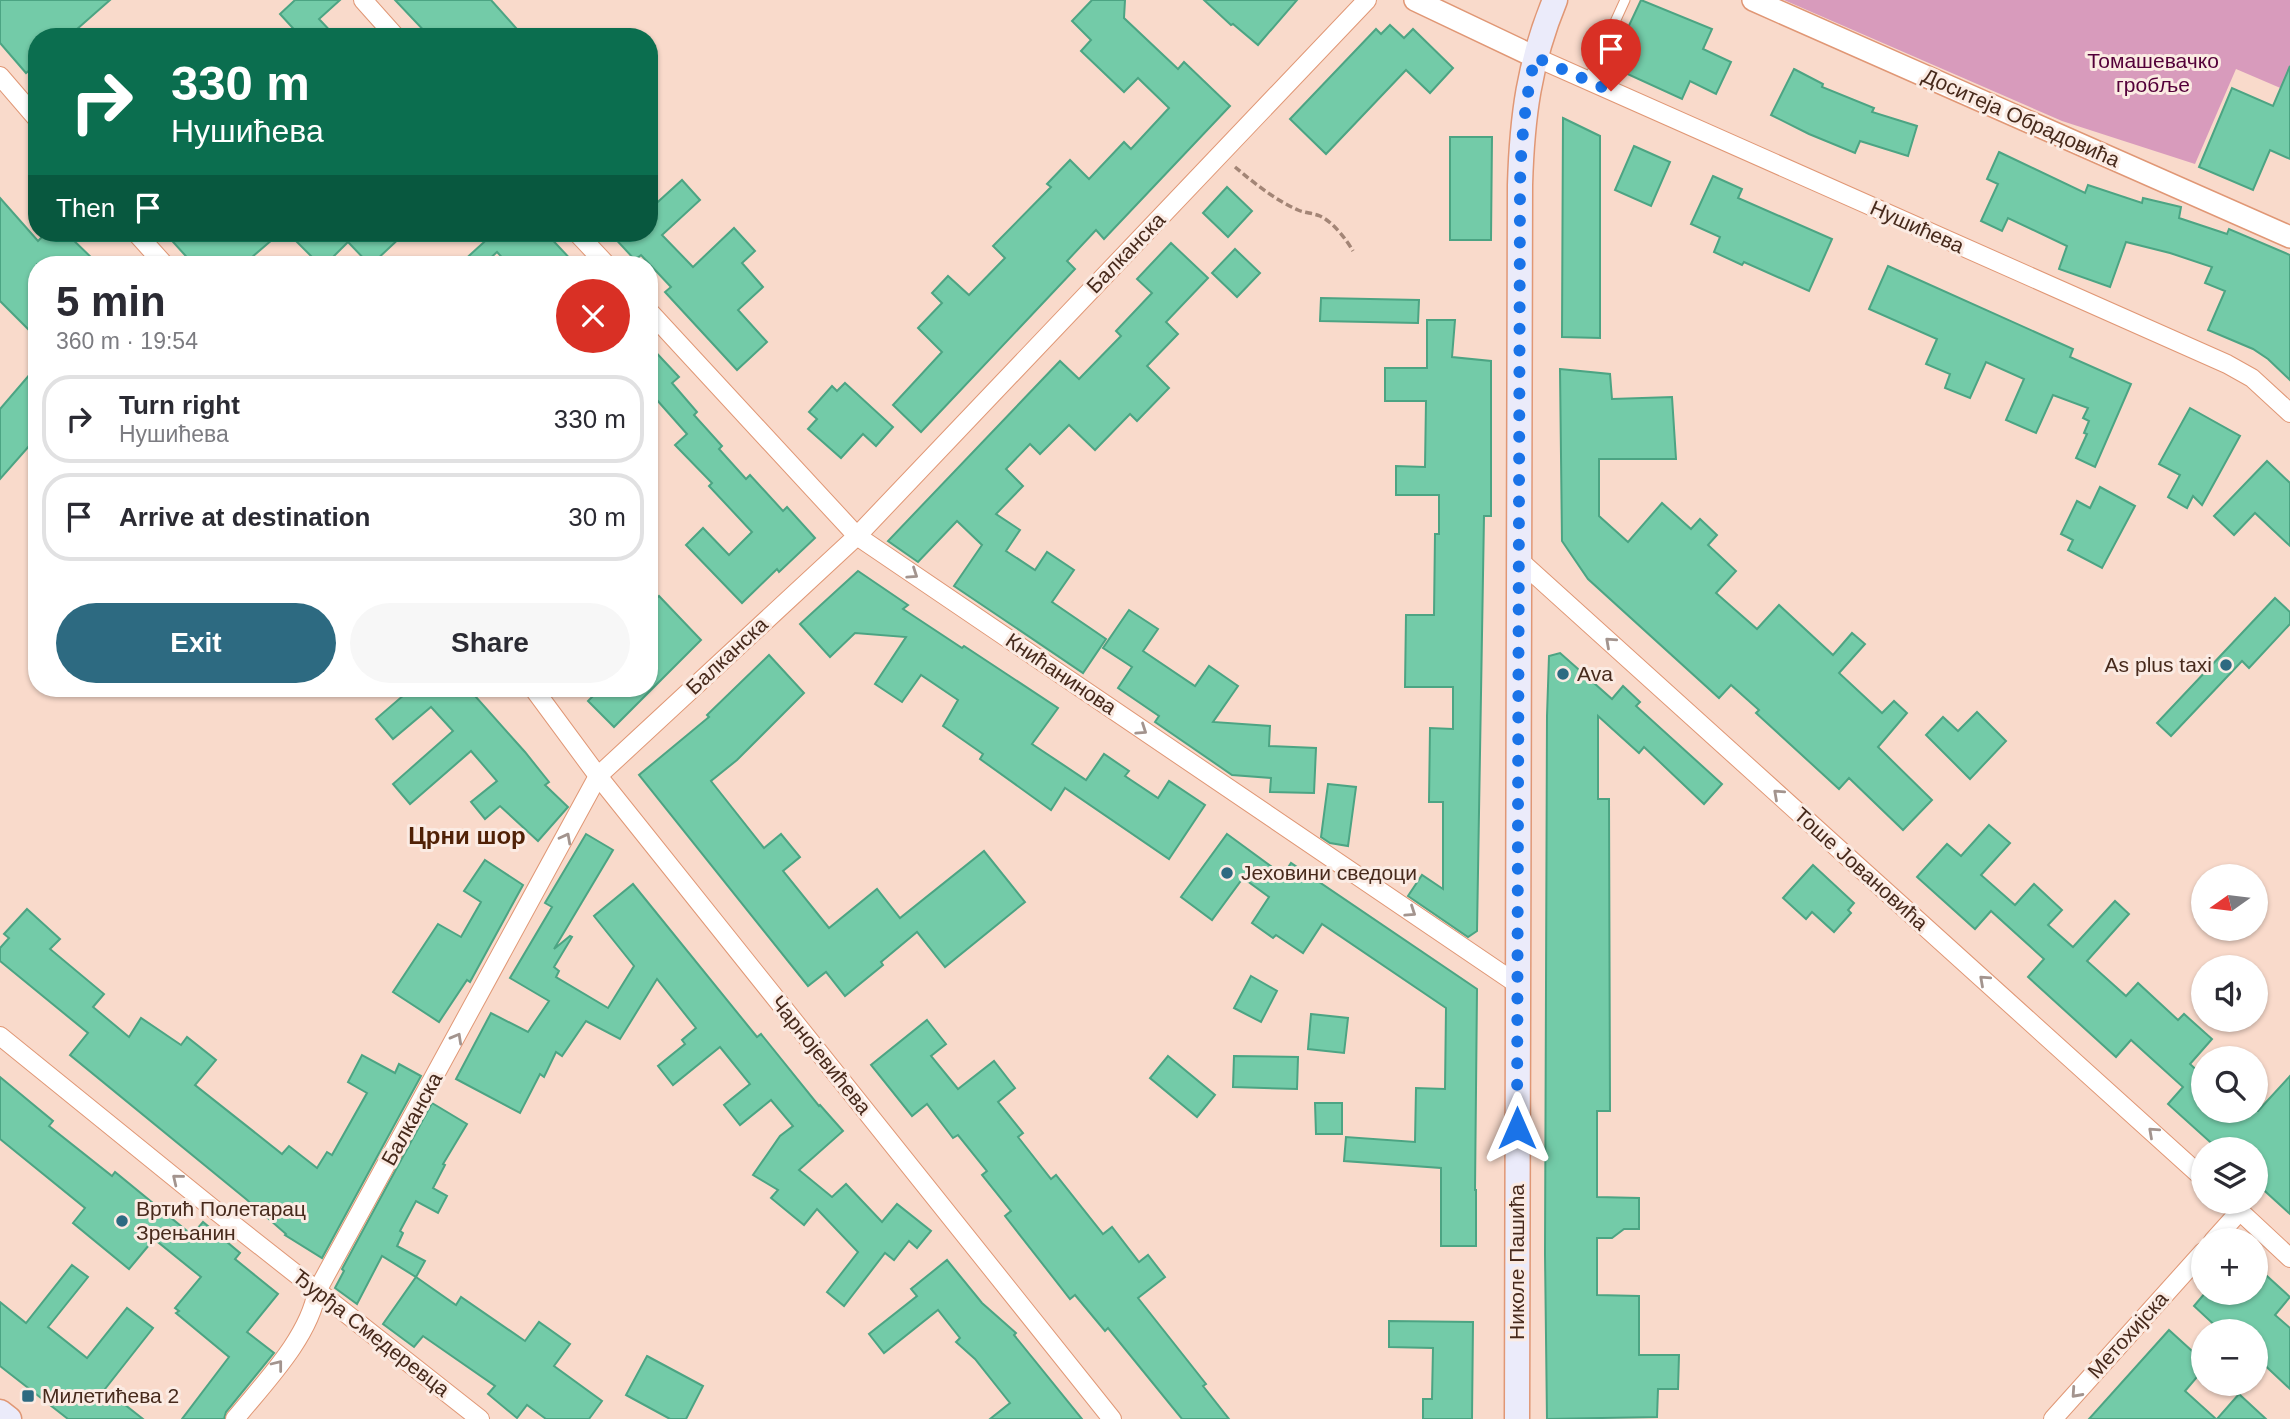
<!DOCTYPE html>
<meta charset="utf-8">
<style>
:root{--surface:#fff;--page:#f7f7f7;--text:#2b2b33;--muted:#7c7c81;--line:#e1e1e2;--accent:#2d6a81}
body{margin:0;font-family:Arial,sans-serif;background:var(--page);color:var(--text);height:100vh;display:flex;flex-direction:column;font-size:26px;white-space:nowrap}
*{box-sizing:border-box;margin:0}
p{font-size:23px;color:var(--muted)}
.icon{flex:none;width:38px;height:38px;fill:none;stroke:currentColor;stroke-width:2;stroke-linecap:round;stroke-linejoin:round}
.map{position:relative;flex:1;overflow:hidden}
.details{position:absolute;left:28px;top:256px;width:630px;height:441px;display:flex;flex-direction:column;background:var(--surface);border-radius:28px;box-shadow:0 2px 5px #0004}
.details>*{flex:none}
.banner{position:absolute;left:28px;top:28px;width:630px;height:214px;border-radius:28px;box-shadow:0 2px 5px #0004;background:#0b6e4f;color:#fff;overflow:hidden}
.needle{width:46px;rotate:256deg}
.tools{position:absolute;left:2191px;top:864px;display:grid;gap:14px}
.tools a{display:grid;place-items:center;width:77px;height:77px;border-radius:50%;background:var(--surface);box-shadow:0 2px 5px #0004;font-size:35px}
.pin{position:absolute;display:grid;place-items:center;width:60px;height:60px;color:#fff;margin:-72px -30px;border-radius:50% 50% 50% 0;rotate:-45deg;box-shadow:0 0 7px #0007}
.pin .icon{rotate:45deg}
.me{position:absolute;width:77px;margin:-38px;rotate:0deg;stroke-linejoin:round;filter:drop-shadow(0 0 5px #0008)}
.turn{display:flex;align-items:center;gap:24px;height:147px;padding:0 28px;font-size:32px}
.turn .icon{width:91px;height:91px;stroke-width:2.5}
.turn b{display:block;font-size:49px;line-height:60px}
.then{display:flex;align-items:center;height:66px;padding:0 28px;background:#0003;gap:14px;font-size:26px}
.round{display:grid;place-items:center;flex:none;width:74px;height:74px;border-radius:37px;background:var(--page)}
.head{display:flex;align-items:center;justify-content:space-between;height:119px;padding:0 28px}
h1{font-size:42px;font-weight:800;line-height:52px}
.action{display:flex;gap:14px;margin-top:auto;padding:14px 28px}
.action a{flex:1;height:80px;border-radius:42px;background:var(--accent);color:#fff;font-size:28px;font-weight:800;line-height:80px;text-align:center}
.action a+a{background:var(--page);color:var(--text)}
ul{padding:0;list-style:none}
li{display:flex;align-items:center;gap:21px;height:88px;margin:0 14px 10px;padding:0 14px;border:4px solid var(--line);border-radius:28px}
li div{flex:1}
li b{display:block;font-size:26px}
li em{font-style:normal}
.map>svg:first-child{display:block}
</style>
<div class="map">
<svg width="2290" height="1419" viewBox="0 0 2290 1419">
<rect width="100%" height="100%" fill="#f9dacb"/>
<!-- green -->
<polygon fill="#d89bbc" points="1784,0 2290,0 2290,92 2236,69 2195,164 2062,121"/>
<!-- building -->
<g fill="#73cba8" stroke="#4ca483" stroke-width="2">
<polygon points="0,0 110,0 68,37 37,37 37,64 26,73 0,43"/>
<polygon points="295,0 340,0 319,19 336,37 301,37 280,14"/>
<polygon points="395,0 491,0 524,37 430,37"/>
<polygon points="1092,0 1125,0 1124,18 1178,69 1184,62 1230,106 1104,239 1096,230 1067,261 1075,269 921,432 893,405 942,352 918,328 942,303 932,293 948,276 969,295 1005,258 993,246 1051,187 1047,184 1070,160 1089,179 1124,142 1131,149 1169,108 1138,78 1124,92 1081,51 1091,40 1072,21"/>
<polygon points="1204,0 1297,0 1258,45 1233,24 1231,25"/>
<polygon points="1641,0 1712,29 1703,49 1731,62 1716,94 1690,81 1682,99 1610,66"/>
<polygon points="1390,25 1404,38 1413,29 1453,68 1430,93 1406,70 1326,154 1290,119 1376,29 1381,34"/>
<polygon points="2290,66 2290,159 2270,150 2253,190 2199,167 2232,88 2273,106"/>
<polygon points="1794,69 1823,84 1822,87 1874,108 1872,112 1917,126 1908,156 1860,141 1855,153 1809,134 1771,115"/>
<polygon points="1563,118 1600,136 1600,338 1562,337"/>
<polygon points="1450,137 1492,137 1491,240 1450,240"/>
<polygon points="1634,146 1670,162 1651,206 1615,190"/>
<polygon points="1999,152 2085,193 2088,185 2142,203 2143,198 2181,207 2179,218 2227,234 2229,229 2290,255 2290,380 2268,359 2253,349 2208,330 2225,291 2205,283 2212,267 2170,253 2126,242 2110,287 2059,269 2067,246 2008,218 2002,231 1981,221 1998,184 1987,179"/>
<polygon points="1713,176 1742,189 1738,198 1832,239 1809,291 1744,262 1742,265 1714,252 1720,237 1691,224"/>
<polygon points="682,180 700,200 662,235 693,267 734,228 755,251 742,263 763,287 738,310 767,342 737,370 665,292 671,287 641,255 635,260 610,233 649,233 649,210"/>
<polygon points="1227,187 1252,211 1228,237 1203,213"/>
<polygon points="0,198 38,241 46,233 66,233 98,264 37,264 37,338 0,301"/>
<polygon points="165,233 280,233 244,264 193,264"/>
<polygon points="288,233 405,233 372,264 369,264 348,242 326,264 319,264"/>
<polygon points="494,233 546,233 575,264 508,264 497,252 484,264 460,264"/>
<polygon points="1171,243 1208,278 1166,322 1178,334 1147,366 1169,388 1137,421 1130,414 1095,450 1069,425 1040,454 1030,444 1006,469 1023,486 996,514 1020,530 1006,551 1035,570 1047,552 1074,570 1052,602 1106,639 1083,673 954,586 982,545 957,521 918,562 888,541 1060,361 1079,379 1121,336 1116,331 1152,293 1137,279"/>
<polygon points="1235,249 1260,273 1237,297 1212,273"/>
<polygon points="1888,266 2073,349 2070,357 2131,384 2095,467 2076,458 2087,434 2084,433 2089,421 2083,418 2088,408 2053,395 2036,433 2006,420 2024,379 1986,362 1970,398 1945,388 1950,374 1926,364 1937,339 1869,309"/>
<polygon points="1321,298 1419,300 1418,323 1320,321"/>
<polygon points="1427,320 1455,320 1452,357 1491,361 1491,516 1484,516 1477,931 1468,937 1408,896 1422,875 1443,889 1443,802 1429,802 1430,728 1453,729 1453,687 1405,687 1406,615 1434,615 1435,534 1439,534 1439,495 1396,495 1396,466 1425,467 1426,401 1385,401 1385,368 1427,368"/>
<polygon points="649,345 679,377 672,383 697,412 694,415 722,446 719,449 746,479 750,475 783,511 787,507 815,538 779,572 777,569 742,603 686,545 703,528 729,555 752,532 709,486 712,483 675,445 687,434 649,391"/>
<polygon points="37,366 37,437 0,479 0,409"/>
<polygon points="1560,369 1610,374 1612,399 1672,397 1676,459 1599,459 1599,516 1628,542 1662,503 1691,529 1700,519 1717,535 1708,545 1736,571 1716,593 1757,629 1779,605 1833,655 1852,633 1865,644 1839,673 1882,713 1894,701 1907,713 1878,747 1932,800 1903,830 1849,778 1839,789 1756,713 1759,710 1731,685 1719,698 1588,579 1562,541"/>
<polygon points="845,383 893,427 876,446 863,434 841,458 808,429 817,419 809,412 832,386 837,391"/>
<polygon points="2190,408 2240,436 2202,505 2193,496 2187,508 2168,497 2180,475 2159,464"/>
<polygon points="2267,461 2290,483 2290,546 2255,513 2234,535 2214,516"/>
<polygon points="2100,487 2135,506 2102,568 2068,550 2073,540 2061,534 2077,501 2090,508"/>
<polygon points="858,571 908,605 903,609 962,648 964,646 1058,708 1032,744 1086,780 1104,754 1129,771 1125,776 1158,798 1169,781 1205,805 1169,859 1065,788 1051,810 980,759 983,754 943,726 958,700 921,675 902,702 875,684 906,637 855,633 830,657 800,624"/>
<polygon points="659,596 701,640 614,727 588,701 601,688 649,688 649,606"/>
<polygon points="2275,598 2290,612 2290,624 2249,668 2242,661 2171,736 2157,723"/>
<polygon points="1129,610 1158,629 1143,651 1195,686 1209,666 1238,686 1213,722 1270,726 1269,746 1316,748 1314,793 1270,792 1271,778 1232,775 1155,722 1159,716 1118,688 1132,667 1103,648"/>
<polygon points="1560,653 1612,699 1623,686 1640,702 1636,706 1722,784 1704,804 1644,747 1639,753 1598,716 1598,799 1609,799 1610,1111 1597,1111 1597,1197 1639,1198 1639,1229 1624,1229 1612,1238 1597,1238 1597,1295 1639,1296 1639,1355 1679,1355 1678,1389 1658,1389 1657,1417 1547,1419 1545,1254 1547,716 1549,656"/>
<polygon points="769,655 804,693 737,760 711,781 764,848 781,834 800,857 783,871 829,928 877,889 900,918 984,851 1025,902 945,967 917,932 881,962 883,965 845,996 826,972 808,986 639,775 709,717 707,715"/>
<polygon points="412,688 468,688 525,752 549,782 545,785 568,807 538,841 500,806 485,819 471,802 497,781 471,751 410,804 393,784 453,731 431,707 393,739 376,719"/>
<polygon points="1977,712 2006,741 1970,779 1926,735 1943,717 1958,731"/>
<polygon points="1328,784 1356,787 1348,846 1330,843 1321,837"/>
<polygon points="1989,825 2010,843 1981,875 2015,905 2034,884 2062,910 2048,925 2073,947 2115,901 2129,914 2087,961 2126,996 2138,983 2178,1020 2184,1014 2212,1039 2190,1064 2203,1076 2203,1111 2258,1111 2290,1076 2290,1214 2256,1183 2256,1150 2219,1150 2168,1104 2183,1087 2131,1040 2116,1057 2028,977 2044,959 1991,911 1975,929 1917,877 1947,844 1961,856"/>
<polygon points="586,834 613,850 554,949 570,936 572,937 554,967 559,971 556,977 608,1008 634,966 594,916 633,884 757,1037 761,1034 819,1106 820,1105 843,1131 799,1170 832,1197 846,1184 882,1222 897,1204 931,1231 917,1248 909,1241 894,1260 885,1253 844,1306 827,1292 858,1252 817,1209 804,1225 771,1198 778,1190 753,1175 780,1136 793,1126 771,1100 740,1125 724,1105 750,1084 720,1047 673,1085 658,1066 685,1044 682,1040 696,1028 657,979 620,1039 586,1021 562,1056 556,1052 544,1077 540,1074 520,1113 456,1079 491,1013 528,1032 549,1001 510,978 552,907 545,903"/>
<polygon points="1227,834 1283,875 1291,863 1477,989 1475,1190 1476,1190 1476,1246 1441,1246 1441,1168 1344,1161 1346,1137 1415,1142 1416,1088 1445,1089 1446,1008 1322,924 1303,953 1276,935 1273,938 1252,923 1269,897 1243,878 1212,920 1181,897"/>
<polygon points="485,860 523,885 470,982 467,980 439,1022 393,992 438,924 461,937 481,902 464,891"/>
<polygon points="1813,865 1854,903 1848,910 1851,913 1834,932 1812,912 1806,919 1783,898"/>
<polygon points="27,909 60,939 50,949 104,994 93,1007 129,1037 141,1018 181,1045 187,1037 216,1060 195,1085 282,1154 289,1146 317,1168 327,1152 332,1155 367,1093 348,1082 362,1055 395,1073 399,1064 421,1076 322,1258 285,1235 286,1234 246,1199 70,1055 88,1033 0,961 0,948 9,938 4,934"/>
<polygon points="1251,976 1277,991 1261,1022 1234,1008"/>
<polygon points="1311,1014 1348,1018 1344,1053 1308,1049"/>
<polygon points="927,1020 946,1044 931,1056 958,1089 994,1061 1015,1088 998,1102 1023,1133 1018,1137 1051,1179 1056,1175 1103,1234 1112,1227 1139,1262 1148,1255 1165,1277 1138,1298 1206,1384 1203,1386 1229,1419 1182,1419 1108,1328 1105,1331 1075,1295 1070,1299 1005,1216 1011,1211 982,1175 987,1171 958,1135 953,1138 927,1104 912,1116 871,1065"/>
<polygon points="1168,1056 1215,1095 1197,1117 1150,1078"/>
<polygon points="1234,1056 1298,1057 1297,1089 1233,1087"/>
<polygon points="0,1077 53,1121 49,1126 112,1176 115,1172 192,1235 203,1222 240,1253 235,1259 278,1294 247,1332 274,1353 226,1412 224,1419 182,1419 229,1357 176,1313 179,1311 175,1308 201,1277 154,1239 129,1269 73,1223 85,1208 0,1139"/>
<polygon points="432,1103 467,1124 443,1164 445,1165 433,1188 447,1196 438,1213 416,1201 400,1231 403,1233 397,1246 425,1261 416,1277 382,1256 357,1304 335,1288 344,1271 342,1269"/>
<polygon points="1315,1103 1342,1103 1342,1134 1316,1134"/>
<polygon points="947,1260 982,1303 1016,1333 1014,1335 1082,1419 990,1419 1010,1403 975,1359 956,1342 960,1338 938,1310 884,1353 869,1334 917,1296 911,1289"/>
<polygon points="72,1265 88,1277 48,1327 87,1358 127,1308 153,1328 105,1389 143,1419 68,1419 0,1366 0,1302 26,1323"/>
<polygon points="2256,1266 2290,1297 2275,1315 2290,1328 2290,1389 2256,1357 2256,1332 2222,1332 2194,1306 2205,1293 2256,1293"/>
<polygon points="416,1277 456,1305 461,1297 525,1341 539,1322 570,1344 554,1366 602,1401 589,1419 546,1419 527,1405 517,1418 488,1394 495,1386 423,1336 414,1347 383,1324"/>
<polygon points="1389,1321 1473,1322 1472,1419 1423,1419 1423,1399 1432,1399 1433,1348 1389,1347"/>
<polygon points="2169,1330 2203,1361 2203,1370 2185,1391 2216,1419 2089,1419"/>
<polygon points="647,1356 703,1386 686,1419 670,1419 626,1395"/>
<polygon points="2239,1394 2266,1419 2217,1419"/>
</g>
<g fill="none" stroke-linecap="round" stroke-linejoin="round">
<defs>
<polyline id="service" points="1588,81 1625,0"/>
<g id="minor">
<polyline points="363,0 396,37"/>
<polyline points="1535,57 2227,364 2252,378 2290,413"/>
<polyline points="0,76 37,119"/>
<polyline points="136,233 164,264"/>
<polyline points="577,233 606,264"/>
<polyline points="649,311 857,536 1517,984"/>
<polyline points="1519,560 2203,1178"/>
<polyline points="533,688 598,776 1112,1419"/>
<polyline points="0,1036 211,1207 480,1419"/>
<polyline points="2230,1202 2290,1258"/>
<polyline points="2213,1241 2240,1211"/>
<path d="M235,1419C264,1383 309,1338 317,1291L598,776L857,536L1367,0"/>
<polyline points="2053,1419 2203,1252"/>
</g>
<g id="tertiary">
<polyline points="1415,0 1535,57"/>
<polyline points="1753,0 2290,237"/>
</g>
<g id="secondary">
<polyline points="0,1412 9,1419"/>
<path d="M1517,1419L1520,185C1522,117 1529,63 1555,0"/>
</g>
</defs>
<!-- service casing -->
<use href="#service" stroke="#e09775" stroke-width="11"/>
<!-- minor casing -->
<use href="#minor" stroke="#e09775" stroke-width="20"/>
<!-- tertiary casing -->
<use href="#tertiary" stroke="#e09775" stroke-width="24"/>
<!-- secondary casing -->
<use href="#secondary" stroke="#e09775" stroke-width="27"/>
<!-- path -->
<path stroke="#a38576" stroke-width="3.5" stroke-dasharray="7 3.5" stroke-linecap="butt" d="M1235,167C1254,183 1275,200 1298,210C1305,213 1313,213 1320,216C1333,222 1346,239 1353,251"/>
<!-- service -->
<use href="#service" stroke="#fff" stroke-width="9"/>
<!-- minor -->
<use href="#minor" stroke="#fff" stroke-width="18"/>
<!-- tertiary -->
<use href="#tertiary" stroke="#fff" stroke-width="21"/>
<!-- secondary -->
<use href="#secondary" stroke="#ebebfa" stroke-width="24"/>
</g>
<!-- one-way arrows -->
<defs><path id="oneway-chevron" d="M-2-3.5L2.5 0L-2 3.5" fill="none" stroke-width="1.6" stroke-linecap="round" stroke-linejoin="round" transform="scale(1.75)"/></defs>
<g stroke="#a3948e">
<use href="#oneway-chevron" transform="translate(913 574) rotate(34)"/>
<use href="#oneway-chevron" transform="translate(1610 642) rotate(-138)"/>
<use href="#oneway-chevron" transform="translate(1142 730) rotate(34)"/>
<use href="#oneway-chevron" transform="translate(1778 794) rotate(-138)"/>
<use href="#oneway-chevron" transform="translate(566 838) rotate(-62)"/>
<use href="#oneway-chevron" transform="translate(1411 912) rotate(34)"/>
<use href="#oneway-chevron" transform="translate(1984 980) rotate(-138)"/>
<use href="#oneway-chevron" transform="translate(457 1038) rotate(-61)"/>
<use href="#oneway-chevron" transform="translate(2153 1132) rotate(-138)"/>
<use href="#oneway-chevron" transform="translate(177 1179) rotate(-141)"/>
<use href="#oneway-chevron" transform="translate(278 1365) rotate(-52)"/>
<use href="#oneway-chevron" transform="translate(2076 1393) rotate(132)"/>
</g>
<g fill="none" stroke-linecap="round" stroke-linejoin="round">
<!-- route -->
<path stroke="#1a73e8" stroke-width="12" stroke-dasharray="0 21.6" d="M1517,1128L1520,185C1521,142 1525,100 1535,57L1611,91"/>
</g>
<!-- markers -->
<g fill="#2d6a81" stroke="#fbebe3" stroke-width="2.5">
<circle cx="2226" cy="665" r="7"/>
<circle cx="1563" cy="674" r="7"/>
<circle cx="1227" cy="873" r="7"/>
<circle cx="122" cy="1221" r="7"/>
<rect x="21" y="1389" width="14" height="14" rx="3.5"/>
</g>
<g text-anchor="middle" stroke-width="6" stroke-linejoin="round" paint-order="stroke">
<!-- park labels -->
<g font-size="21" fill="#540039" stroke="#fbebe3">
<text x="2153" y="68">Томашевачко<tspan x="2153" dy="24">гробље</tspan></text>
</g>
<!-- street labels -->
<g font-size="21" fill="#472a1c" stroke="#fbebe3">
<text transform="translate(2021 118) rotate(24)" y="7">Доситеја Обрадовића</text>
<text transform="translate(1917 227) rotate(24)" y="7">Нушићева</text>
<text transform="translate(1126 253) rotate(-46)" y="7">Балканска</text>
<text transform="translate(727 656) rotate(-43)" y="7">Балканска</text>
<text transform="translate(1061 674) rotate(34)" y="7">Книћанинова</text>
<text transform="translate(1861 869) rotate(42)" y="7">Тоше Јовановића</text>
<text transform="translate(821 1055) rotate(51)" y="7">Чарнојевићева</text>
<text transform="translate(412 1119) rotate(-61)" y="7">Балканска</text>
<text transform="translate(1517 1262) rotate(-90)" y="7">Николе Пашића</text>
<text transform="translate(371 1333) rotate(38)" y="7">Ђурђа Смедеревца</text>
<text transform="translate(2128 1335) rotate(-48)" y="7">Метохијска</text>
</g>
<!-- poi labels -->
<g font-size="21" fill="#472a1c" stroke="#fbebe3" text-anchor="start">
<text x="2212" y="672" text-anchor="end">As plus taxi</text>
<text x="1577" y="681">Ava</text>
<text x="1241" y="880">Јеховини сведоци</text>
<text x="136" y="1216">Вртић Полетарац<tspan x="136" dy="24">Зрењанин</tspan></text>
<text x="42" y="1403">Милетићева 2</text>
</g>
<!-- quarter labels -->
<g font-size="24" font-weight="bold" fill="#502106" stroke="#fbebe3">
<text x="467" y="844">Црни шор</text>
</g>
</g>
</svg>
<div class="tools">
<a><svg class="needle" viewBox="-14 -14 28 28"><path d="M0-13l5 13h-10z" fill="#e53935"/><path d="M0 13l5-13h-10z" fill="#7c7c81"/></svg></a>
<a><svg class="icon" aria-label="sound" viewBox="0 0 24 24"><path d="M4 9h4l5-4v14l-5-4H4zM17 9q2 3 0 6"/></svg></a>
<a><svg class="icon" aria-label="search" viewBox="0 0 24 24"><circle cx="10" cy="10" r="6"/><path d="M15 15l6 6"/></svg></a>
<a><svg class="icon" aria-label="layers" viewBox="0 0 24 24"><path d="M12 4l9 5-9 5-9-5zM3 14l9 5 9-5"/></svg></a>
<a>+</a>
<a>−</a>
</div>
<div class="pin" style="left:1611px;top:91px;background:#d93025"><svg class="icon" aria-label="arrive" viewBox="0 0 24 24"><path d="M6 21V4h12l-3 4 3 4H6"/></svg></div>
<svg class="me" style="left:1517px;top:1128px" viewBox="-20 -20 40 40"><path d="M0-17L14 15 0 8-14 15z" fill="#1a73e8" stroke="#fff" stroke-width="4"/></svg>
<div class="banner">
<div class="turn"><svg class="icon" aria-label="right" viewBox="0 0 24 24"><path d="M7 20v-9h11M14 6l5 5-5 5"/></svg><div><b>330 m</b>Нушићева</div></div>
<div class="then">Then<svg class="icon" aria-label="arrive" viewBox="0 0 24 24"><path d="M6 21V4h12l-3 4 3 4H6"/></svg></div>
</div>
<section class="details">
<div class="head"><div><h1>5 min</h1><p>360 m · 19:54</p></div><a class="round" style="background:#d93025;color:#fff"><svg class="icon" aria-label="close" viewBox="0 0 24 24"><path d="M6 6l12 12M18 6L6 18"/></svg></a></div>
<ul>
<li><svg class="icon" aria-label="right" viewBox="0 0 24 24"><path d="M7 20v-9h11M14 6l5 5-5 5"/></svg><div><b>Turn right</b><p>Нушићева</p></div><em>330 m</em></li>
<li><svg class="icon" aria-label="arrive" viewBox="0 0 24 24"><path d="M6 21V4h12l-3 4 3 4H6"/></svg><div><b>Arrive at destination</b></div><em>30 m</em></li>
</ul>
<div class="action"><a>Exit</a><a>Share</a></div>
</section>
</div>
